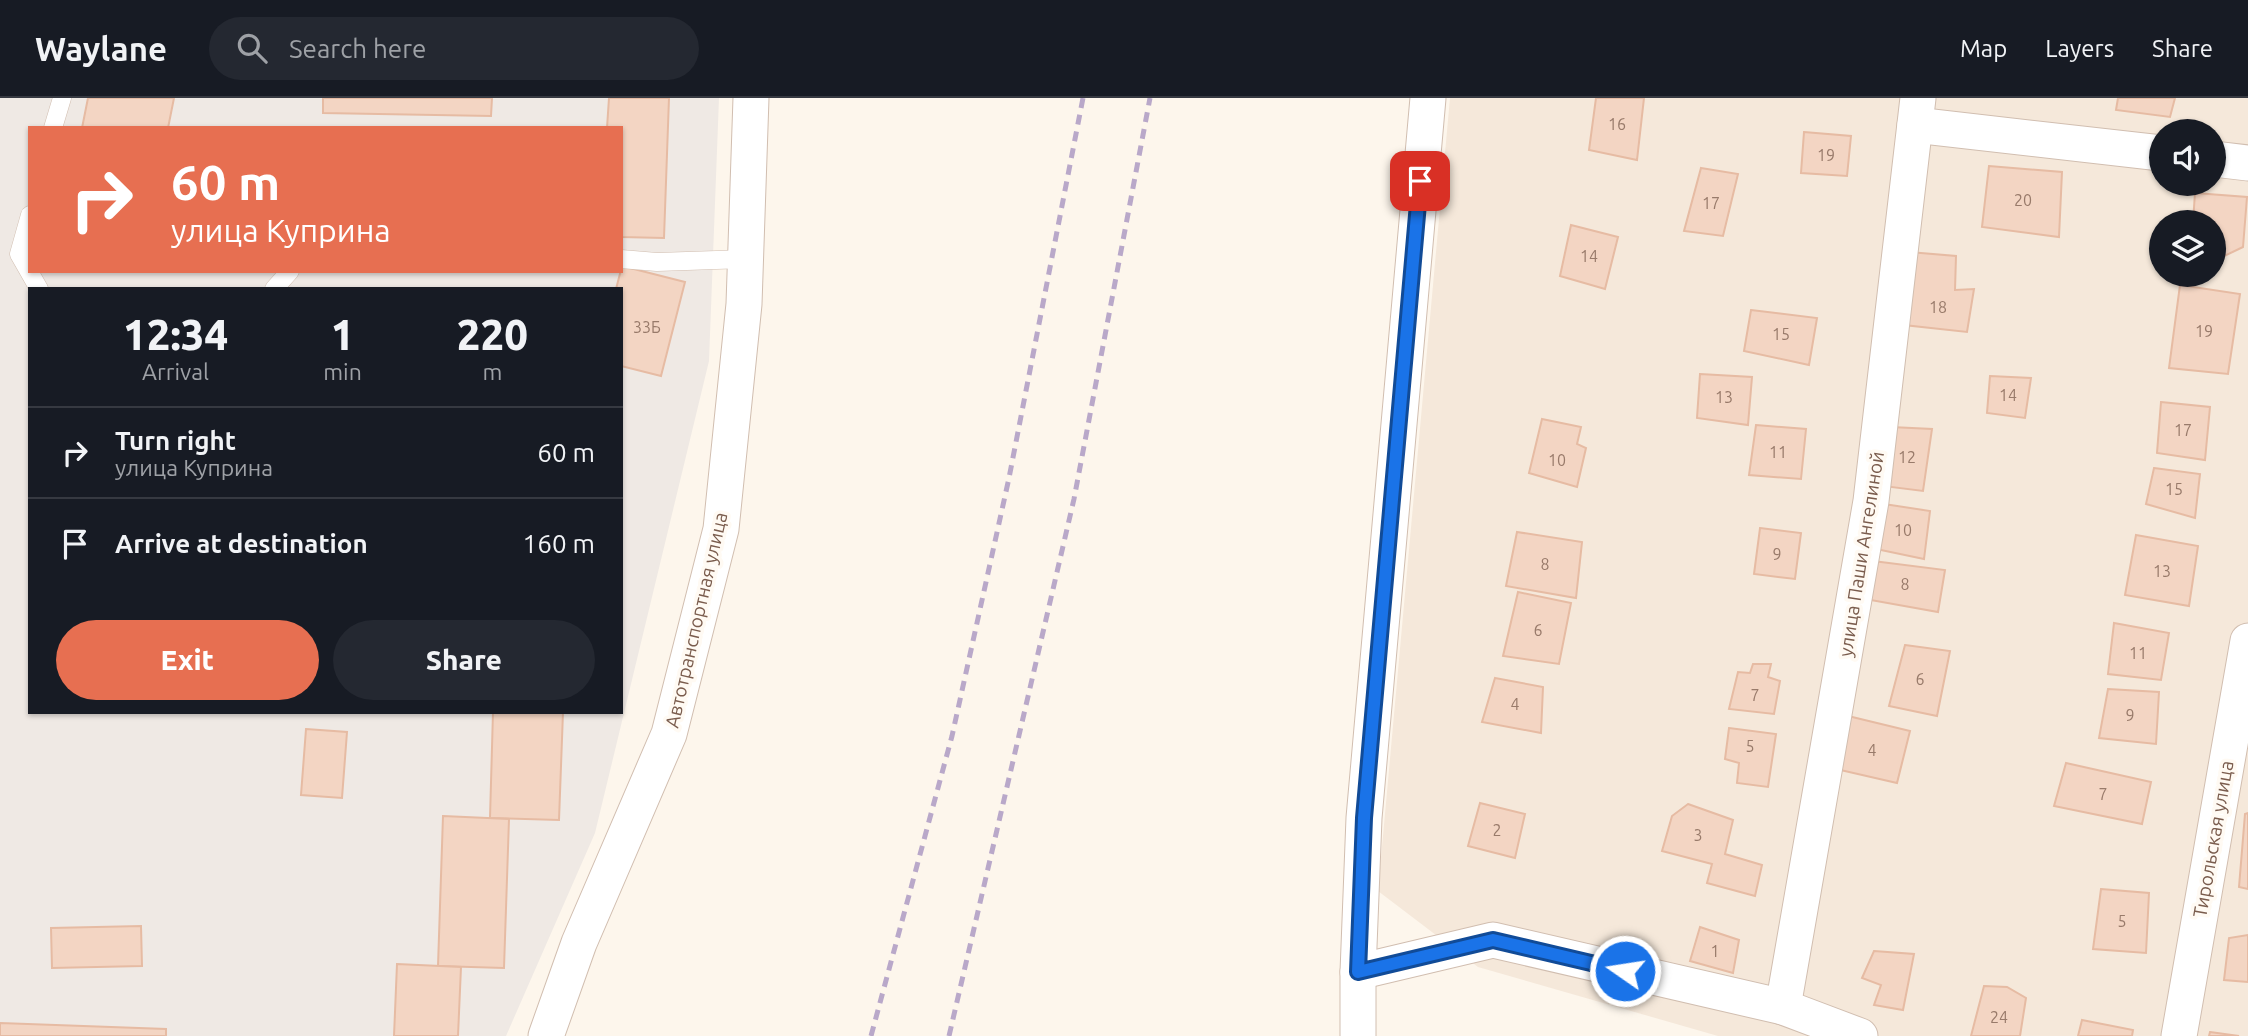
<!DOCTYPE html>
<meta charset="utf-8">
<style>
:root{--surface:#171b24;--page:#242831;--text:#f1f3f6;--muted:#9ea1a6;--line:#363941;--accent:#e76f51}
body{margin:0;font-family:Ubuntu,sans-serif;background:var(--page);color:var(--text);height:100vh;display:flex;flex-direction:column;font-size:26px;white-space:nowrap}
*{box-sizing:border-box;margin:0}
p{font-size:23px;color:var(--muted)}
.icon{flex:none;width:38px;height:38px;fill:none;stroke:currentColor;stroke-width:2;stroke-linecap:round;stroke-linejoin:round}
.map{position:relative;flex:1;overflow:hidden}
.sheet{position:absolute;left:28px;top:189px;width:595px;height:427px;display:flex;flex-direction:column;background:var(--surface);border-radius:0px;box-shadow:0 2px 5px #0004}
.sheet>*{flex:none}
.guide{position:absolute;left:28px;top:28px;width:595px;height:147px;border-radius:0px;box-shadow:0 2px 5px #0004;background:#e76f51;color:#fff;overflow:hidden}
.controls{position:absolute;left:2149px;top:21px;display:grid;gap:14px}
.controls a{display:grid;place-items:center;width:77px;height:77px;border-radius:50%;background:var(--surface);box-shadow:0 2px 5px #0004;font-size:35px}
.pin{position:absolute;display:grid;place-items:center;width:60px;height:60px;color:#fff;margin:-30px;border-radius:14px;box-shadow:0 4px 10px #0006}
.me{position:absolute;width:77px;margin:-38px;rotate:283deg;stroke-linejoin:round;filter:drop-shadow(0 0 5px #0008)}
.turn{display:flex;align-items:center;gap:24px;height:147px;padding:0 28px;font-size:32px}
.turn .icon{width:91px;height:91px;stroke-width:2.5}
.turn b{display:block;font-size:49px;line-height:60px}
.eta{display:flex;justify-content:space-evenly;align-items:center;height:119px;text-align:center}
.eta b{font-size:42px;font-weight:800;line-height:49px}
.primary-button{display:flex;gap:14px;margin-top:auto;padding:14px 28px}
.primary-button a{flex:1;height:80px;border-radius:42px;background:var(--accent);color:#fff;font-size:28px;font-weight:800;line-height:80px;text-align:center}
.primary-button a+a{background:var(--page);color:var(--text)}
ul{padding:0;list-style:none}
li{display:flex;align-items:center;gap:21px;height:91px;padding:0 28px;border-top:2px solid var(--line)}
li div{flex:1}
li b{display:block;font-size:26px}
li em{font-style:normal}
header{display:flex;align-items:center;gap:42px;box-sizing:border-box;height:98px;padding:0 35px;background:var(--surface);border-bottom:2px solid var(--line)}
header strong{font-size:33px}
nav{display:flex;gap:38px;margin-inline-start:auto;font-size:24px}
.search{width:490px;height:63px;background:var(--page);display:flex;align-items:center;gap:18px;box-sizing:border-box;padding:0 24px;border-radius:38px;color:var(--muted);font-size:26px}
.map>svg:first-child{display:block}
</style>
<header>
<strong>Waylane</strong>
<div class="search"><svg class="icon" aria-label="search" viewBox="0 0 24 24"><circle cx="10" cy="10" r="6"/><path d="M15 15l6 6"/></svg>Search here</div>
<nav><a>Map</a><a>Layers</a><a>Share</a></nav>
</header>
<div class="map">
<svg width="2248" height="938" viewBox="0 0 2248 938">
<rect width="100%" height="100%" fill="#fdf6ec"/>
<!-- residential -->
<path fill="#f5e8da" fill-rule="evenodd" d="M1450,0H2248V938H1718L1478,869L1378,793ZM2161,33H2214V86H2161ZM2161,124H2214V177H2161Z"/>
<!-- industrial -->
<path fill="#efe9e4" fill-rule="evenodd" d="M0,0H719L709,263L595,735L506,938H0ZM30,30H621V173H30ZM30,191H621V614H30Z"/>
<!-- building -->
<g fill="#f3d5c3" stroke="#e6bba3" stroke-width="2">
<polygon points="88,0 174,0 168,30 82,30"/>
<polygon points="323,0 492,0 491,18 323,15"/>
<polygon points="609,0 669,0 664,140 621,139 621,30 607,30"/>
<polygon points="1596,0 1644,0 1637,62 1589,52"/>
<polygon points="2118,0 2175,0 2170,19 2116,12"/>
<polygon points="1804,34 1851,38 1847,78 1801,75"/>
<polygon points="1989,68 2062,74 2059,139 1982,129"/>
<polygon points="1701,70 1738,76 1723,138 1684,133"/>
<polygon points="2195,95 2247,99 2243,149 2218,161 2214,161 2214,124 2193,124"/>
<polygon points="1571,127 1618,139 1605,191 1560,178"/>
<polygon points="1909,154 1956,158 1955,192 1974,191 1967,234 1904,227"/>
<polygon points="622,168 685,184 661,278 621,268 621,191 616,191"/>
<polygon points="2180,187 2240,196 2228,276 2169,270"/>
<polygon points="1751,212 1817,220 1809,267 1744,253"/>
<polygon points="1700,276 1752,279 1748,327 1697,320"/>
<polygon points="1990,278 2031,280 2025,320 1987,315"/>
<polygon points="2161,304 2210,309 2205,362 2157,355"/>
<polygon points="1542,321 1581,329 1577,346 1586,350 1577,389 1529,375"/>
<polygon points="1756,327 1806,331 1801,381 1749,377"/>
<polygon points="1891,329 1932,331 1923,393 1883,388"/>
<polygon points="2154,370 2200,376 2195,420 2146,406"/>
<polygon points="1884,406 1930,413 1924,461 1876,451"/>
<polygon points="1760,430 1801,435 1795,481 1754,476"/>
<polygon points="1517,434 1582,444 1576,500 1506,488"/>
<polygon points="2136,437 2198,448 2189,508 2125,497"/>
<polygon points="1873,463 1945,472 1938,514 1865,501"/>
<polygon points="1518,494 1571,505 1559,566 1503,558"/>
<polygon points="2114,525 2169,535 2161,582 2108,576"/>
<polygon points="1905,547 1950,553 1937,618 1889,608"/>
<polygon points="1753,566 1771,566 1768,579 1780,583 1774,616 1729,611 1738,574 1750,575"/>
<polygon points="1495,580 1543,589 1541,635 1482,624"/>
<polygon points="2108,591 2159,594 2156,646 2099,640"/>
<polygon points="493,614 563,614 559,722 490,720"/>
<polygon points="1844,617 1910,633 1897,685 1836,671"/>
<polygon points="1729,630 1776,636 1768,689 1737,685 1739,665 1725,661"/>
<polygon points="306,631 347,634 342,700 301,697"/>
<polygon points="2066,665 2151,684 2142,726 2054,708"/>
<polygon points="1480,705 1525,716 1515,760 1468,748"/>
<polygon points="1688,706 1733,722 1725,756 1762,767 1755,798 1707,785 1712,766 1662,753 1672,718"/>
<polygon points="2248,715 2248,791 2239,789 2245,716"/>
<polygon points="443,718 509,721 504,870 438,868"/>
<polygon points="2101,791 2149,795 2146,855 2093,851"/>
<polygon points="141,828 142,868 52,870 51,830"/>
<polygon points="1700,829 1739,842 1733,875 1690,863"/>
<polygon points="2248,837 2248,884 2224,882 2229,840"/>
<polygon points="1874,853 1914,856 1903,912 1874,907 1881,887 1862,880"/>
<polygon points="397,866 461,869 458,938 394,938"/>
<polygon points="1984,888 2007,889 2026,900 2020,938 1971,938"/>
<polygon points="2082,922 2133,932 2132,938 2078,938"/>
<polygon points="0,925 166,931 166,938 0,938"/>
<polygon points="2210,934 2239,938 2209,938"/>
</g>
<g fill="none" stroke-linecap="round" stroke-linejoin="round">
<defs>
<g id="lane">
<polyline points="53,30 62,0"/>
<polyline points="30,117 19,156 39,191"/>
<polyline points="621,161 657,164 746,161"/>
<polyline points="274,191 290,173"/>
</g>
<g id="street">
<polyline points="1915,27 2161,55"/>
<polyline points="2214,61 2248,65"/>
<polyline points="1358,874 1493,842 1783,909 1860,938"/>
<polyline points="1783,909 1871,403 1918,0"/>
<polyline points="546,938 579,845 669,636 721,431 744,206 751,0"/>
<polyline points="1358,938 1358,874 1364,720 1428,0"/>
<polyline points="2179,938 2248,543"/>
</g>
</defs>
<!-- lane casing -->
<use href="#lane" stroke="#d1beb0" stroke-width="19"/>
<!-- street casing -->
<use href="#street" stroke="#d1beb0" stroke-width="37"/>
<!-- lane -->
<use href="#lane" stroke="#fff" stroke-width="18"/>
<!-- street -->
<use href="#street" stroke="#fff" stroke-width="35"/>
<!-- rail -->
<g stroke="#b9a8c9" stroke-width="5" stroke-dasharray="10 7" stroke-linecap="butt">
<polyline points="871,938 952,638 1009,380 1083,0"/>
<polyline points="949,938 1074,401 1150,0"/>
</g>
</g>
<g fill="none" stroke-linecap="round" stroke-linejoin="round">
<defs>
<polyline id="route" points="1420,83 1364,720 1358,874 1493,842 1625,873"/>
</defs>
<!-- route casing -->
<use href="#route" stroke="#114b97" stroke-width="18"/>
<!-- route -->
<use href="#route" stroke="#1a73e8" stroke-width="12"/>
</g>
<g text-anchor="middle" stroke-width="7" stroke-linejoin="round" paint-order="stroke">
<!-- number labels -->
<g font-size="16" fill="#987a6a">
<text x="1617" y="32">16</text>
<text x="1826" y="63">19</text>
<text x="2023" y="108">20</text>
<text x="1711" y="111">17</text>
<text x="1589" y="164">14</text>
<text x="1938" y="215">18</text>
<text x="647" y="235">33Б</text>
<text x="2204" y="239">19</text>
<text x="1781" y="242">15</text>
<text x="2008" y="303">14</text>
<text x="1724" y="305">13</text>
<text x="2183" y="338">17</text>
<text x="1778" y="360">11</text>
<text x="1907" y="365">12</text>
<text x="1557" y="368">10</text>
<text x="2174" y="397">15</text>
<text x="1903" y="438">10</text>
<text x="1777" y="462">9</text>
<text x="1545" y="472">8</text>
<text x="2162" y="479">13</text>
<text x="1905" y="492">8</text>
<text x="1538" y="538">6</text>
<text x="2138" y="561">11</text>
<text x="1920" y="587">6</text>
<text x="1755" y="603">7</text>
<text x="1515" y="612">4</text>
<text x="2130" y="623">9</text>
<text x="1750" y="654">5</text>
<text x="1872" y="658">4</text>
<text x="2103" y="702">7</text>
<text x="1497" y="738">2</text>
<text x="1698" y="743">3</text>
<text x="2122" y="829">5</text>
<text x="1715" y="859">1</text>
<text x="1999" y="925">24</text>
</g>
<!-- street labels -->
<g font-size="19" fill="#7a5c4d" stroke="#fffaf3">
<text transform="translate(1861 456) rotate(-81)" y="7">улица Паши Ангелиной</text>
<text transform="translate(696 522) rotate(-77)" y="7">Автотранспортная улица</text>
<text transform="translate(2213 741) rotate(-80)" y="7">Тирольская улица</text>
</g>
</g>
</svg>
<div class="controls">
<a><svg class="icon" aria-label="sound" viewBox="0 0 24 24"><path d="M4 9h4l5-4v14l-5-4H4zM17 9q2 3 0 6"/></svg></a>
<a><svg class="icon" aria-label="layers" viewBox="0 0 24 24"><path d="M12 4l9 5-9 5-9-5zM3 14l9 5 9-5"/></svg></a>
</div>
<div class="pin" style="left:1420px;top:83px;background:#d93025"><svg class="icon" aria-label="arrive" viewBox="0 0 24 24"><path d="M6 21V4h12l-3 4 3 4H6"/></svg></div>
<svg class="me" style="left:1625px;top:873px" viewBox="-20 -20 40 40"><circle r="17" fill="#1a73e8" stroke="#fff" stroke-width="3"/><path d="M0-11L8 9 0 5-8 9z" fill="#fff"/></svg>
<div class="guide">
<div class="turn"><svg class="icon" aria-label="right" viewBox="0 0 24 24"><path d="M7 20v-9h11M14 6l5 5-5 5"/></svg><div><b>60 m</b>улица Куприна</div></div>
</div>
<section class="sheet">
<div class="eta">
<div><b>12:34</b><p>Arrival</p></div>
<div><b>1</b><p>min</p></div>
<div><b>220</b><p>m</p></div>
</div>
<ul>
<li><svg class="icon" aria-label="right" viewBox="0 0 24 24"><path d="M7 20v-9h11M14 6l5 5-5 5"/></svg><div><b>Turn right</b><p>улица Куприна</p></div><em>60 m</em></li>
<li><svg class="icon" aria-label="arrive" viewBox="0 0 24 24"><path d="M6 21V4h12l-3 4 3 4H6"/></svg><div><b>Arrive at destination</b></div><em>160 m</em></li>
</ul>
<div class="primary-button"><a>Exit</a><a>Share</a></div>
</section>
</div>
